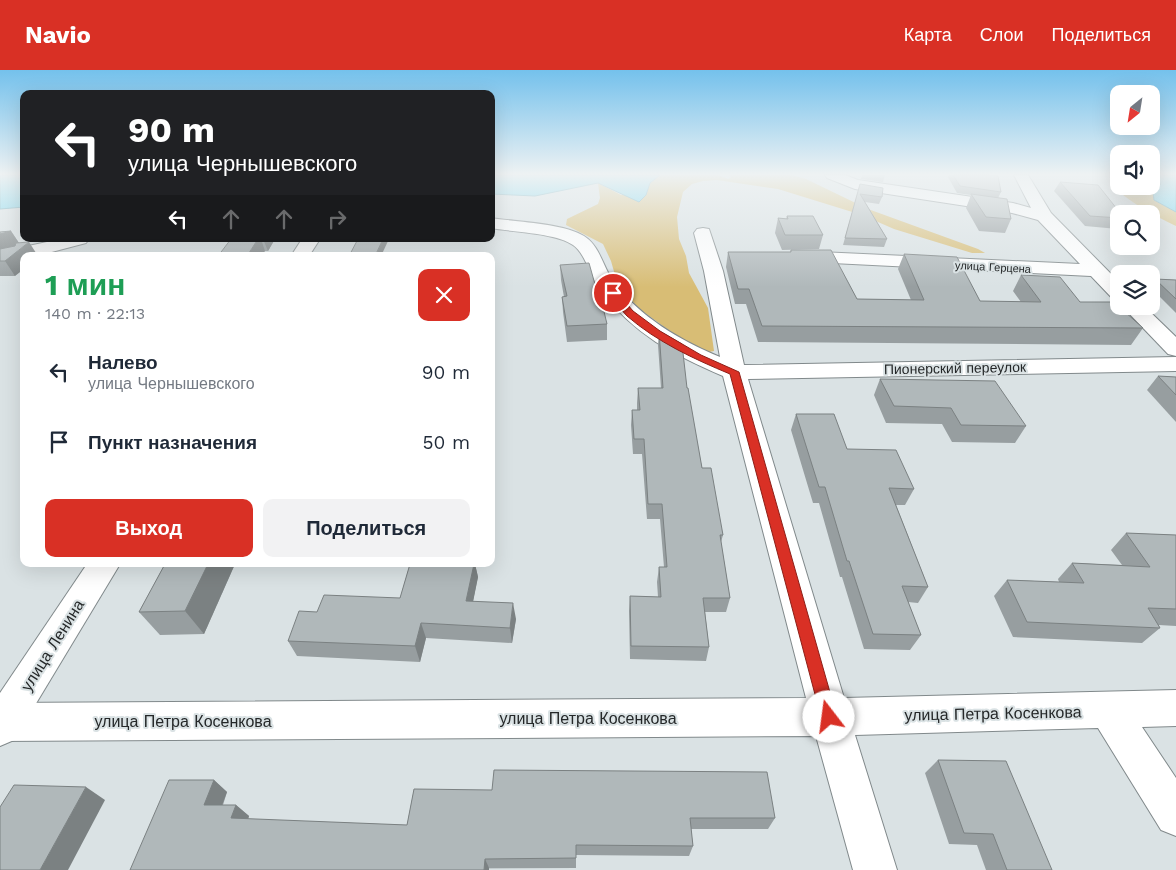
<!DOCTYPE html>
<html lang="ru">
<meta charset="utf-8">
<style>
:root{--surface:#fff;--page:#f2f2f3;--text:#1f2937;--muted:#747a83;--accent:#d93025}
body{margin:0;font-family:"Work Sans",sans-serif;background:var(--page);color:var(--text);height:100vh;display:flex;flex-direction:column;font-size:19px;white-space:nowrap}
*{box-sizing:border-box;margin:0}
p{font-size:16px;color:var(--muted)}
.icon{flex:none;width:28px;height:28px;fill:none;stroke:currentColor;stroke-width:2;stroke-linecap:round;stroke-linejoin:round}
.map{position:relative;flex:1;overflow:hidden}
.sheet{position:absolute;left:20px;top:182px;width:475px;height:315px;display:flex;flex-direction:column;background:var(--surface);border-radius:10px;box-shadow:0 5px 20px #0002}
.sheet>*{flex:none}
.top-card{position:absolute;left:20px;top:20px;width:475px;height:152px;border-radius:10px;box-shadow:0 5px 20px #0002;background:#202124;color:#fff;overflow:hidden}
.needle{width:32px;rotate:210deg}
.buttons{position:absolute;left:1110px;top:15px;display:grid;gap:10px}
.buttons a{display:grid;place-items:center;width:50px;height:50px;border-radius:10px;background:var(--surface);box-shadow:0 5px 20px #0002;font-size:25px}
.pin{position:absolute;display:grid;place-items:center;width:42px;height:42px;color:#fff;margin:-21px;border:2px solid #fff;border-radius:50%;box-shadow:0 1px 5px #0007}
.me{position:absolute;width:55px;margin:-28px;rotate:345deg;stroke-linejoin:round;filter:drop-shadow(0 0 4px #0008)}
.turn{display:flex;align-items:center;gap:18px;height:105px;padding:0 25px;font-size:22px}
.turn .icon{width:65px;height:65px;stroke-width:2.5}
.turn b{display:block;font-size:35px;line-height:42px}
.lanes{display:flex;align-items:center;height:48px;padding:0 25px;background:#0003;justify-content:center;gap:25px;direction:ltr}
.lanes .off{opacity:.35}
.round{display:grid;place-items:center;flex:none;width:52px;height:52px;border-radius:10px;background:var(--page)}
.head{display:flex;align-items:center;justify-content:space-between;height:85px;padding:0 25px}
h1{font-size:30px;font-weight:700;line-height:38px;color:#1e9e55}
.primary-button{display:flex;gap:10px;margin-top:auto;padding:10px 25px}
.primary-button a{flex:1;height:58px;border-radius:10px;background:var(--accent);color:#fff;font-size:20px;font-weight:700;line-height:58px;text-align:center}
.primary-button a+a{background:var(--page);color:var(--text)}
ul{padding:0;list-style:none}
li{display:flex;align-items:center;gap:15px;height:70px;padding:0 25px}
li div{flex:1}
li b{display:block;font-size:19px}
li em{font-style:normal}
header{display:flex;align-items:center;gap:30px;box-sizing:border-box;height:70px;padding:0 25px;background:var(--accent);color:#fff}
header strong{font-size:24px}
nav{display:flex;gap:28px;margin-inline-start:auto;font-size:18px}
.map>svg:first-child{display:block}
</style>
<header>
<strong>Navio</strong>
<nav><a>Карта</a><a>Слои</a><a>Поделиться</a></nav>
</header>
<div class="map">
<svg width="1176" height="800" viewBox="0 0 1176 800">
<rect width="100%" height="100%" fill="#dae2e4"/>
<!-- green -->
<g fill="#d8bd75">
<polygon points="660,105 718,105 728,109 731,107 729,105 792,105 806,109 868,139 978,179 985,183 972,183 894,159 862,145 778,119 717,110 703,111 692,114 683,122 677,147 679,169 686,186 689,203 708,238 714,281 704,283 691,276 638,238 617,212 611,191 603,174 566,155 567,149 598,134 600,128 598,113 621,125 646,125 650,113"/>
<path d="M1112,105H1119V116H1151V105H1153L1161,114L1154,130L1176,142V156C1153,145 1128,132 1110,113Z"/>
</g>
<!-- water -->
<g fill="#67d5f1" stroke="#53a1b5">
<polygon points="0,105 24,105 24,137 0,139"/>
<polygon points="491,105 660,105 650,113 646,125 639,132 598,113 535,126 491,124"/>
<polygon points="1153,105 1176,105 1176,142 1154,130 1153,122 1161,114"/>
</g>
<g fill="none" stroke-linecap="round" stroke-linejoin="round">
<defs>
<g id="minor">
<polygon points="825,105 845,105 858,110 1013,133 1031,138 1014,105 1028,105 1051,143 1119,212 1119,230 1112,228 1091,206 792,191 789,187 792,183 798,181 1080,194 1038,150 1012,143 855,119 827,108"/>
<path d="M491,148C516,152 563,153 584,166C600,176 603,197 613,211C640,247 679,270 720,287L704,201L694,163L697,159L703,158L709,159L723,201L744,295L1176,287V301L748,309L844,628L1176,620V656L1142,657L1176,708V766L1161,760L1098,658L855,665L897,800H853L816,666L0,671V633L806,628L723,306C672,284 635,265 600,220C590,207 586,184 573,175C557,163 512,162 491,158Z"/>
<polygon points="61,169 89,169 86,173 44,184 24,186 24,189 0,194 0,182"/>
<polygon points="1122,236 1144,236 1176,267 1176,286 1168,284"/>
</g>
<g id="secondary">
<polygon points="302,169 320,169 309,186 291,186"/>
<polygon points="87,494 120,494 14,670 0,676 0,623"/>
</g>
</defs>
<!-- minor casing -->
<use href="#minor" stroke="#81898b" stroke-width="2"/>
<!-- secondary casing -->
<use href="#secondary" stroke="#81898b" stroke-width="2"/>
<!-- minor -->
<use href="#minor" fill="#fff" fill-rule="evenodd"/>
<!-- secondary -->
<use href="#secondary" fill="#fff" fill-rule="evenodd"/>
</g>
<!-- wall -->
<g fill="#979ea0">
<polygon points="862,105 885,105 883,112 861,109"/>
<polygon points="949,105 987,105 1001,122 998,128 1011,149 1005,163 979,161 966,138 971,125 957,123 948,107"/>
<polygon points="1060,112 1119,144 1118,159 1085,156 1054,121"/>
<polygon points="860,114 882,127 879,134 865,132 887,169 884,177 843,175"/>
<polygon points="787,146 823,165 819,179 782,180 775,163 778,148 786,149"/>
<polygon points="11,161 19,173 15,206 0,206 0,162"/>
<polygon points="231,169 275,169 268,181 265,181"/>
<polygon points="791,180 857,229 911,230 898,199 904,184 980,231 1021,232 1013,221 1021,205 1080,232 1143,258 1131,275 758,272 746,234 735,234 726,197 728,182 790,182"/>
<polygon points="560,195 607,254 607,270 567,272 563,242 562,227 564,227 561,210"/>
<polygon points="1155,209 1176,210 1176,243 1151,218 1151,214"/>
<polygon points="659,261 687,318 702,398 723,465 721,472 730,528 726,542 705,542 709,577 706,591 630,589 629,541 630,526 658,527 657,512 659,497 664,497 660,449 647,449 642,384 633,384 631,355 632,340 637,340 637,333 638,318 661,318 658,275"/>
<polygon points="1158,306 1176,307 1176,352 1147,320"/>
<polygon points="880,309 1026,356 1015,373 952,372 942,354 886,353 874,325"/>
<polygon points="796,344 847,379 914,419 905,435 896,435 928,517 918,533 908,532 921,565 910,580 864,579 842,507 840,507 819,433 813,433 791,360"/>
<polygon points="1126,463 1176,465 1176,556 1159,555 1160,558 1142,573 1013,567 994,526 1007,510 1059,512 1058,509 1072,493 1122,495 1111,480"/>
<polygon points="165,494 235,494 204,564 160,565 139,542"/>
<polygon points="410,494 475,494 478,507 473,531 516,549 512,573 426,568 420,592 297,586 288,571 317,542 400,528"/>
<polygon points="938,690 1052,800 986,800 977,775 949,774 925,703"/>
<polygon points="214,710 227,722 223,735 236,735 249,746 248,749 407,755 414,719 775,748 768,759 691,759 693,776 689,786 576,785 576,798 130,800"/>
</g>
<!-- shaded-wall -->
<g fill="#7b8182">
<polygon points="11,161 21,176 0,180 0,164"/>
<polygon points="258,169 261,169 265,181 262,186 247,186"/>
<polygon points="263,169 275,169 268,181"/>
<polygon points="383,169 389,169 381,186 375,186"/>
<polygon points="29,172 38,186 24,186 24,199 15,206 5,191"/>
<polygon points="208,494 235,494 204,564 185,541"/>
<polygon points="474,494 475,494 478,507 470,547 466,531"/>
<polygon points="513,533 516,549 512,573 510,558"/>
<polygon points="421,553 426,568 420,592 415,576"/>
<polygon points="214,710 227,722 218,746 204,735"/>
<polygon points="86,717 105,730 68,800 40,800"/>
<polygon points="236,735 249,746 245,759 231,748"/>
<polygon points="485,789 489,798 489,800 484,800"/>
</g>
<!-- building -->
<g fill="#b0b8ba" stroke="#7b8182">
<polygon points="953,105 987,105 998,106 1001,122 960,116"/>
<polygon points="1060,112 1098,115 1121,144 1119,144 1119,148 1090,146"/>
<polygon points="860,114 883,118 882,127 860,124 887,169 845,168"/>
<polygon points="971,124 1007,129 1011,149 986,147"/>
<polygon points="787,146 813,146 823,165 785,165 778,148 788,149"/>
<polygon points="11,161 0,164 0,162"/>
<polygon points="231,169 258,169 247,186 218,186"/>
<polygon points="358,169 383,169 375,186 349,186"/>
<polygon points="29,172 5,191 0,191 0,179 15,176 16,173"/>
<polygon points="791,180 831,180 857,229 924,230 904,184 957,187 980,231 1041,232 1021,205 1060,207 1080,232 1114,232 1143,258 762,256 749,219 738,219 728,182 791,182"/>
<polygon points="589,193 598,225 600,225 607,254 567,256 562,227 567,226 560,195"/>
<polygon points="1155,209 1176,210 1176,229"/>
<polygon points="659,261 682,274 687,318 688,318 702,398 711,398 723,465 720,465 730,528 703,528 709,577 631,576 630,526 661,527 659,497 667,497 662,434 648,434 644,369 634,369 632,340 640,340 638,318 663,318"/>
<polygon points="1158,306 1176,307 1176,325"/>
<polygon points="880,309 995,311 1026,356 961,355 951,338 894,336"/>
<polygon points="796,344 834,344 847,379 896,380 914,419 889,418 928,517 902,516 921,565 873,564 849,491 847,491 825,417 819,417"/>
<polygon points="1126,463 1176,465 1176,539 1148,538 1160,558 1027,552 1007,510 1084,513 1072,493 1150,497"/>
<polygon points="165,494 208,494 185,541 139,542"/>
<polygon points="410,494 474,494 466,531 513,533 510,558 421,553 415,576 288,571 299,541 317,542 324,525 400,528"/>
<polygon points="938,690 1006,691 1052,800 1007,800 993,764 964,763"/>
<polygon points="494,700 767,702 775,748 690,748 693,776 576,775 576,788 485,789 484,800 130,800 169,710 214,710 204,735 236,735 231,748 407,755 414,719 492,720"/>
<polygon points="14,715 86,717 40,800 0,800 0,737"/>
</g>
<!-- sky -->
<linearGradient id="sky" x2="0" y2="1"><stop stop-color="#74c1ec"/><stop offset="0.48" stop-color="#eef2f3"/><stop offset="1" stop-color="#eef2f3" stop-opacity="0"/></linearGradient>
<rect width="1176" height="217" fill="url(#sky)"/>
<!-- route -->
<path fill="#d93025" stroke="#8d1f18" d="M610,221H616L633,241L660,261L701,285L739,302L837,647L835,652L829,654L823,652L821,647L730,304C694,289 657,272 627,246C621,240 615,231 610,224Z"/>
<g text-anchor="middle" stroke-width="4" stroke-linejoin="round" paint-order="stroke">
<!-- far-street labels -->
<g font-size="11" fill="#252829" stroke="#dae2e4">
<text transform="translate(993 197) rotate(3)" y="4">улица Герцена</text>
</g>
<!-- street labels -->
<g font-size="14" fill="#252829" stroke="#dae2e4">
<text transform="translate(955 298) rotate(-1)" y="5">Пионерский переулок</text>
</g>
<!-- near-street labels -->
<g font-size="16" fill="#252829" stroke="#dae2e4">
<text transform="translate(52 575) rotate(-58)" y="6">улица Ленина</text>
<text transform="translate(993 643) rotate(-1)" y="6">улица Петра Косенкова</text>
<text x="588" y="654">улица Петра Косенкова</text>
<text x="183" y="657">улица Петра Косенкова</text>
</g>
</g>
</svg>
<div class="buttons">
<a><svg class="needle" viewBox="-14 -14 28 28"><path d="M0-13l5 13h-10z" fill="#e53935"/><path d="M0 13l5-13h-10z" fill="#747a83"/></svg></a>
<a><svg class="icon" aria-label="sound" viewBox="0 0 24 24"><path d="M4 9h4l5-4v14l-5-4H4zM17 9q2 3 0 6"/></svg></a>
<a><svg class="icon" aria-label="search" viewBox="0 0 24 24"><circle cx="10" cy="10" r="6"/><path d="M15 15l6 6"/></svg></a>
<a><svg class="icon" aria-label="layers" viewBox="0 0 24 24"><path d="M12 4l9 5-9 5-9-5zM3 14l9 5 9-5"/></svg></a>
</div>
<div class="pin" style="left:613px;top:223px;background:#d93025"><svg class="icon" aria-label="arrive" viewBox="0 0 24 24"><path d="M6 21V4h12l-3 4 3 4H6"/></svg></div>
<svg class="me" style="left:829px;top:647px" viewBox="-20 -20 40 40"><circle r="19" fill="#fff"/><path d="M0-13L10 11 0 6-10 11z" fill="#d93025"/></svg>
<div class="top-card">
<div class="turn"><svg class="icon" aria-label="left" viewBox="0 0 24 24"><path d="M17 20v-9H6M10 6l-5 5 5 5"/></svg><div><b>90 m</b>улица Чернышевского</div></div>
<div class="lanes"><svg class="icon" aria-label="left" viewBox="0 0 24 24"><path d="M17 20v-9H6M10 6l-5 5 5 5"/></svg><svg class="icon off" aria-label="ahead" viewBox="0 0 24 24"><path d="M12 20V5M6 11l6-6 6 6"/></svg><svg class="icon off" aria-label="ahead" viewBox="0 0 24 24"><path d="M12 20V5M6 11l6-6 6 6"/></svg><svg class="icon off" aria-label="right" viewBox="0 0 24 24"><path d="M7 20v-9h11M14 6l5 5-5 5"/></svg></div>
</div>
<section class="sheet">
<div class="head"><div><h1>1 мин</h1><p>140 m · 22:13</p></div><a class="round" style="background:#d93025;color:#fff"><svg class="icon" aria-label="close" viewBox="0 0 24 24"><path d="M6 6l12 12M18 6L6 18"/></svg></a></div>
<ul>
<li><svg class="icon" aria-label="left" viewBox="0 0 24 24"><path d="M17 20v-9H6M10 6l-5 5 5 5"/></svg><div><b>Налево</b><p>улица Чернышевского</p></div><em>90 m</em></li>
<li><svg class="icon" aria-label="arrive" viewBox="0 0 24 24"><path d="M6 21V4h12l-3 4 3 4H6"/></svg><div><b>Пункт назначения</b></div><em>50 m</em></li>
</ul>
<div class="primary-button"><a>Выход</a><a>Поделиться</a></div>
</section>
</div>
